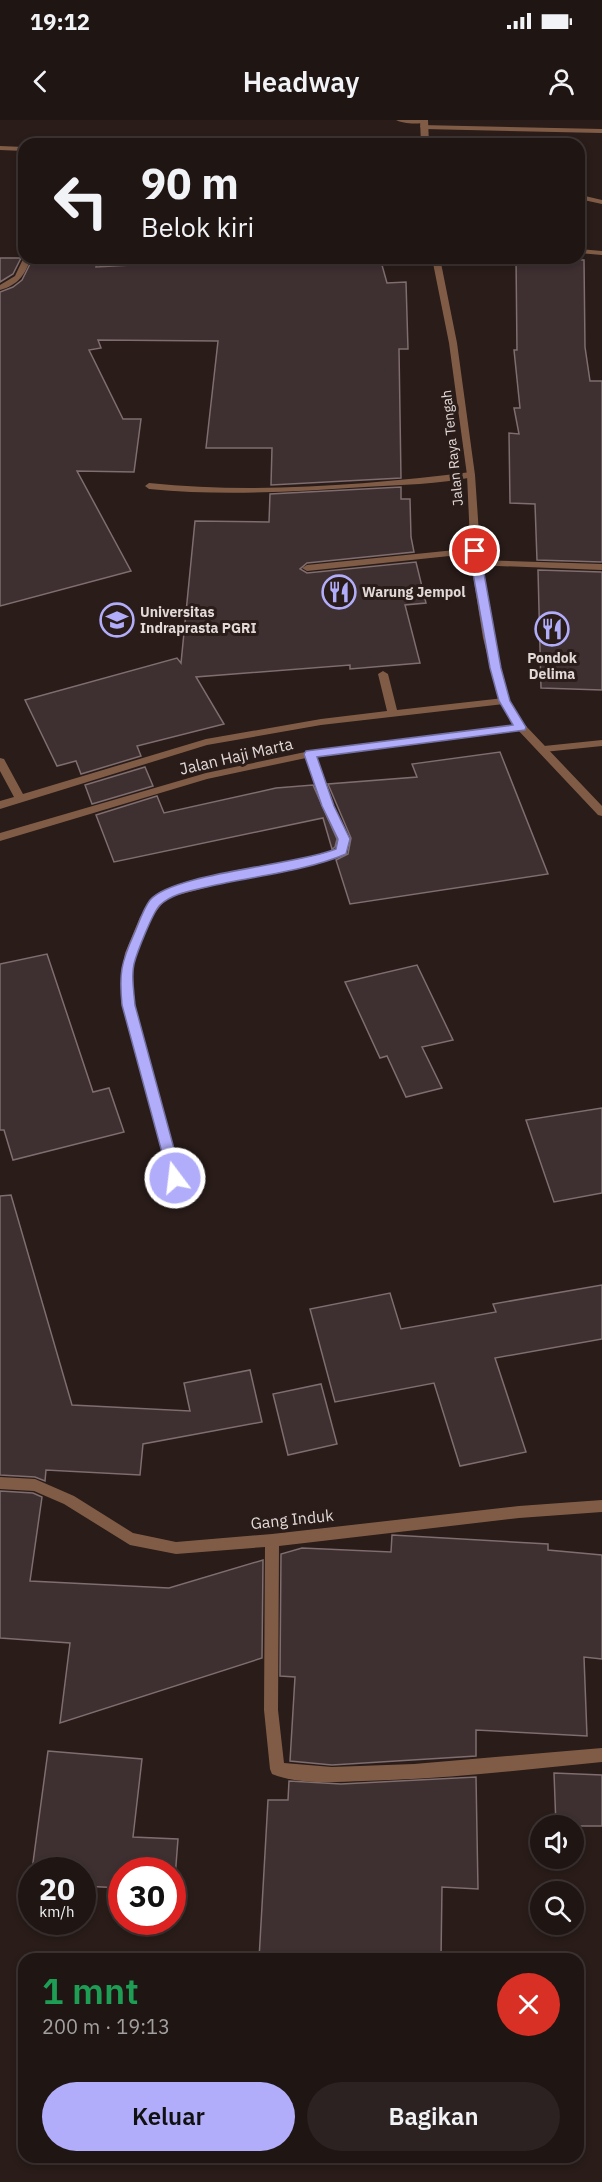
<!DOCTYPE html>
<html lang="id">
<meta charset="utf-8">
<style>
:root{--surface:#1f1513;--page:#2c2221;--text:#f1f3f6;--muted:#a19fa0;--line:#3c3433;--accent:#b1adfa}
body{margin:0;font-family:"IBM Plex Sans",sans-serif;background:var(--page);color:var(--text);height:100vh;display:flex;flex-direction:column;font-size:22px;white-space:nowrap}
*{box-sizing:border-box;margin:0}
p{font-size:20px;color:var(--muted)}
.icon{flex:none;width:33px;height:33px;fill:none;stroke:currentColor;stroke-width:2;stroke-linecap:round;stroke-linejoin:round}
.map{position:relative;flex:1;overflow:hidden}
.side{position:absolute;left:18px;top:1833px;width:566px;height:210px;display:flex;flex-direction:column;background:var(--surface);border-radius:18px;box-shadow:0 3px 9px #0003,0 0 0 2px var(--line)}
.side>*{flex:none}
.hud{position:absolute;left:18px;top:18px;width:567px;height:126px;border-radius:18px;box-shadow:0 3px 9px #0003,0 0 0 2px var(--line);background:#1f1513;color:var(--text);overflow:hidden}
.fabs{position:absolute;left:530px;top:1695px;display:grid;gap:12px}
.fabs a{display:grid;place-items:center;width:54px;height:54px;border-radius:50%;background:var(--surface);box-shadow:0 3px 9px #0003,0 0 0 2px var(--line);font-size:30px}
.speed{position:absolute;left:18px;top:1737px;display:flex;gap:12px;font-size:30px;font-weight:700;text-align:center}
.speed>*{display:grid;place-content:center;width:78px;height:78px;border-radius:50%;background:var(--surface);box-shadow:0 3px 9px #0003,0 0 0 2px var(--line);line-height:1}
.speed small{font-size:15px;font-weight:400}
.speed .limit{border:9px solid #d22;background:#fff;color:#111}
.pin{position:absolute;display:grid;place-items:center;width:51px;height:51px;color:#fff;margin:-26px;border:3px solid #fff;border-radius:50%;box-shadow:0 2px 6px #0007}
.me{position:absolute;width:66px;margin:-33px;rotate:345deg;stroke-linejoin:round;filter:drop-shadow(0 0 4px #0008)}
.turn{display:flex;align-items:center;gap:21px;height:126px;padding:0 24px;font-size:27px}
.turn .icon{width:78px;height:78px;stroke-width:2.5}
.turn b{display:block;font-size:42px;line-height:51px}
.round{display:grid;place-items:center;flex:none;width:63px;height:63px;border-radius:32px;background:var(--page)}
.headline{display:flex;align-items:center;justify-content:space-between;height:102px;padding:0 24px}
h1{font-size:36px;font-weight:600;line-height:45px;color:#1e9e55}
.cta{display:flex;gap:12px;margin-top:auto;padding:12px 24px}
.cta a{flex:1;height:69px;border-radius:36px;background:var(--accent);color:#111;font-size:24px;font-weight:600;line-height:69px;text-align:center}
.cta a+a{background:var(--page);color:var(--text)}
.status{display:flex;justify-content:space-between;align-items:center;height:42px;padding:0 30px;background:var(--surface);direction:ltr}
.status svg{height:16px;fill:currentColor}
header{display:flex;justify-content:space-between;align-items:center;height:78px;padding:0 24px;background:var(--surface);font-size:27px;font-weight:600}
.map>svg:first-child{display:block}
</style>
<div class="status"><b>19:12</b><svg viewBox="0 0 49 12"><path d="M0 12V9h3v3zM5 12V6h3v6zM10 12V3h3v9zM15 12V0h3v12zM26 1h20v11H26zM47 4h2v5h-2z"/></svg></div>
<header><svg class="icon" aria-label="back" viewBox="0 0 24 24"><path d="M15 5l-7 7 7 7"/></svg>Headway<svg class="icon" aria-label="person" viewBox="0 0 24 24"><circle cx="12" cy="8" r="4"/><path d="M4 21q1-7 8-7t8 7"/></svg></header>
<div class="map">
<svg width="602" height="2062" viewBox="0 0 602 2062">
<rect width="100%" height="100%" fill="#291c19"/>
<!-- building -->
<g fill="#3e2f31" stroke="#7f6d6f" stroke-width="1.5">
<polygon points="0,138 21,138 13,154 0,162"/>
<polygon points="33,138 97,138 96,147 262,138 380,138 387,163 406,162 408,229 399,229 401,358 271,365 272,328 206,328 218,221 98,220 101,228 89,230 123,299 141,299 134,352 77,351 131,451 0,486 0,172 13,167 22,160"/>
<polygon points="516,138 584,140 585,227 590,261 602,261 602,442 537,440 535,384 510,383 509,313 519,314 514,288 520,288 514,230 517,230"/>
<polygon points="401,367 401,379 410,379 411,417 414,432 307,443 300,449 307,453 416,442 426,483 405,485 420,543 350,549 350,545 196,557 224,604 137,626 141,636 81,654 76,641 57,646 25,580 177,538 181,543 195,401 269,402 270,374"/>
<polygon points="538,450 602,452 602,570 541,568"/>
<polygon points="500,632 548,754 350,784 336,740 348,734 351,718 328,664 417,657 412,644"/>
<polygon points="145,647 153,666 92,684 85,665"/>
<polygon points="313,665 337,719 335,727 332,729 323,698 114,742 96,695 157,676 164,693 276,668"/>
<polygon points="47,834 93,972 109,968 124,1012 13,1040 4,1010 0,1010 0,844"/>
<polygon points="417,845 453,920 422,927 442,968 406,977 387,936 380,938 345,862"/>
<polygon points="602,988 602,1073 554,1082 526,1000"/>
<polygon points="11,1075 72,1285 190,1291 184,1263 250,1250 262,1302 143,1324 140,1355 46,1350 45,1361 35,1357 0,1355 0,1076"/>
<polygon points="602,1165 602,1219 495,1238 526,1332 460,1346 434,1263 335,1282 310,1189 390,1173 401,1209 496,1192 493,1184"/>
<polygon points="321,1264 337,1324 288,1335 273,1274"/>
<polygon points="0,1371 33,1373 42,1377 30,1461 169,1468 263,1440 262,1538 60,1603 70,1523 0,1518"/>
<polygon points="392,1415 548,1424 548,1430 602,1435 602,1539 584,1537 587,1616 476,1610 476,1636 332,1645 290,1641 295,1557 280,1556 281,1434 302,1428 391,1432"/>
<polygon points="48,1631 142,1639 133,1717 178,1719 174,1771 172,1771 172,1750 122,1750 122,1768 82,1766 82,1750 32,1750"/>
<polygon points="554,1653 602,1655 602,1706 556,1706"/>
<polygon points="476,1657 478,1769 442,1767 441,1838 391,1835 391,1839 259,1839 268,1680 288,1680 289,1661 341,1664"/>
</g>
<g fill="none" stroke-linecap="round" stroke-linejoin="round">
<!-- service -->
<g fill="#805c47" fill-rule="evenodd">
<path d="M396,0H427L428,1C421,5 403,4 396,0Z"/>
<polygon points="475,428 478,429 478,433 307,451 302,448 307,445"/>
<polygon points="383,551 388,554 397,590 504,578 509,581 504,584 321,605 207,625 0,689 0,681 14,677 0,651 0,638 4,639 23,674 206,619 321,599 387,591 378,554"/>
</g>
<!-- minor -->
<g fill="#805c47" fill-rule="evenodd">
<polygon points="421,5 602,9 602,13 424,9 420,7"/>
<polygon points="0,26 24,27 24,31 0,30"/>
<polygon points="579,60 583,62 585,76 602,80 602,84 579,79"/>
<polygon points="579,129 602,131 602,135 579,133"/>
<path d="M24,137L31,138C25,155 18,165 0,170V165L15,156Z"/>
<path d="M471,352L475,355L474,357C439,364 401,365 364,367C293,372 221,376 149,369L145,366L149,363C255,374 365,365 471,352Z"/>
<polygon points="476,440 602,444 602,450 473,445 473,441"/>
<polygon points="521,604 526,607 525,609 316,637 333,685 349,719 346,734 325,742 246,757 167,778 150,799 136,833 132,858 135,885 181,1058 179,1061 171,1061 123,885 121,858 125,833 140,797 159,772 246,749 323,735 337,729 339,719 323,685 306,638 207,659 0,721 0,713 206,653 310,631"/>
<polygon points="602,620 602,626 544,632 539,629 544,626"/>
<path d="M0,1357L35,1359L74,1376L133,1413L176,1422L272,1414L519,1386L602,1380V1392L519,1398L279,1426L278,1590L284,1643L332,1647L414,1644L602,1628V1642C522,1650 443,1659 363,1661C335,1662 299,1665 272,1654L270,1649L264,1590L265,1427L176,1434L130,1425L64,1384L34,1371L0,1369Z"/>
</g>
<!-- tertiary -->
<g fill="#805c47" fill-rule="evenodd">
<polygon points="420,0 428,0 429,24 421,24"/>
<polygon points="432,138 440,138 457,223 475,355 481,443 493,518 509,581 525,605 602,686 602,696 598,695 517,609 499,581 483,518 471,443 467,355 449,223"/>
</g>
</g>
<!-- route -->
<path fill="#b1adfa" stroke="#7370a2" stroke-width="1.5" d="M475,428L480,431L501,548L510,581L526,607L525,610L317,637L334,686L350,719L346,734C303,752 253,756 207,767C191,771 173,773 160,785C153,792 137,832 134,844C131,857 134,872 135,885L182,1058L175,1064L170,1062L122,885C119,853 121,843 134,814C139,803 143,789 150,780C173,753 297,745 336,729L338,719L322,686L304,634L306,631L513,605L499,581L490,548L469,431Z"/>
<!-- icons -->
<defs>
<symbol id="restaurant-ring" viewBox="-11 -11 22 22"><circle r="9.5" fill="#291c19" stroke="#b1adfa" stroke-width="1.5"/><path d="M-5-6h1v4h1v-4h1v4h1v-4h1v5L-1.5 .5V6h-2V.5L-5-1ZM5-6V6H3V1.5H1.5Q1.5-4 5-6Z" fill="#b1adfa"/></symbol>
<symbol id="university-ring" viewBox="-11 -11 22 22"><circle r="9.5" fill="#291c19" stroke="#b1adfa" stroke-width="1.5"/><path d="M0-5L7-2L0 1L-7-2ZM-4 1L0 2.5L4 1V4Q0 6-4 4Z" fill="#b1adfa"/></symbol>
</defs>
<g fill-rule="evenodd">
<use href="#restaurant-ring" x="320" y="453" width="38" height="38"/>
<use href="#university-ring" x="98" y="481" width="38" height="38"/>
<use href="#restaurant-ring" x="533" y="490" width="38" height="38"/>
</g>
<g text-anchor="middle" stroke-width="6" stroke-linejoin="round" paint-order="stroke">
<!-- far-street labels -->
<g font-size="14" fill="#e2d8d6" stroke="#291c19">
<text transform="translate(452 328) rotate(-96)" y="5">Jalan Raya Tengah</text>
</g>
<!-- far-poi labels -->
<g font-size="14" font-weight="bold" fill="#e2d8d6" stroke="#291c19" text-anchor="start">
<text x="362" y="477">Warung Jempol</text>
<text x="140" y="497">Universitas<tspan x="140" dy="16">Indraprasta PGRI</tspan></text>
<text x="552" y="543" text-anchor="middle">Pondok<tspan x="552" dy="16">Delima</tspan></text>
</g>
<!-- street labels -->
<g font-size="16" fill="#e2d8d6" stroke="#291c19">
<text transform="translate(236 636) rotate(-13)" y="6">Jalan Haji Marta</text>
<text transform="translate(292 1399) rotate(-6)" y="6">Gang Induk</text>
</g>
</g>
</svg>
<div class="fabs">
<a><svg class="icon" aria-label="sound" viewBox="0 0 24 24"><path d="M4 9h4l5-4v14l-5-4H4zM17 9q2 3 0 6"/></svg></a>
<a><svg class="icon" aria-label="search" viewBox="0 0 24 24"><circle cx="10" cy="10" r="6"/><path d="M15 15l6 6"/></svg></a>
</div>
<div class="speed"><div>20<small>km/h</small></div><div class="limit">30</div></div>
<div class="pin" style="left:475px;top:431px;background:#d93025"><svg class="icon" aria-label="arrive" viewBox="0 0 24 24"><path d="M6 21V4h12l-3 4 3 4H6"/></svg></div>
<svg class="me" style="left:175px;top:1058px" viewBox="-20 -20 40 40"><circle r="17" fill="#b1adfa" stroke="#fff" stroke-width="3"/><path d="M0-11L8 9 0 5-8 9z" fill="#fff"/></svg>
<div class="hud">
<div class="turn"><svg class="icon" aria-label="left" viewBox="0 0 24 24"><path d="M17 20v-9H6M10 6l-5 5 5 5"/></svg><div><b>90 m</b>Belok kiri</div></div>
</div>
<section class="side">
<div class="headline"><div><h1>1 mnt</h1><p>200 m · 19:13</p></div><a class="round" style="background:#d93025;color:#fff"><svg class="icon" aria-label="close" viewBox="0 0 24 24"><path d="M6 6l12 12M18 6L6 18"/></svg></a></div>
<div class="cta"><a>Keluar</a><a>Bagikan</a></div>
</section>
</div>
